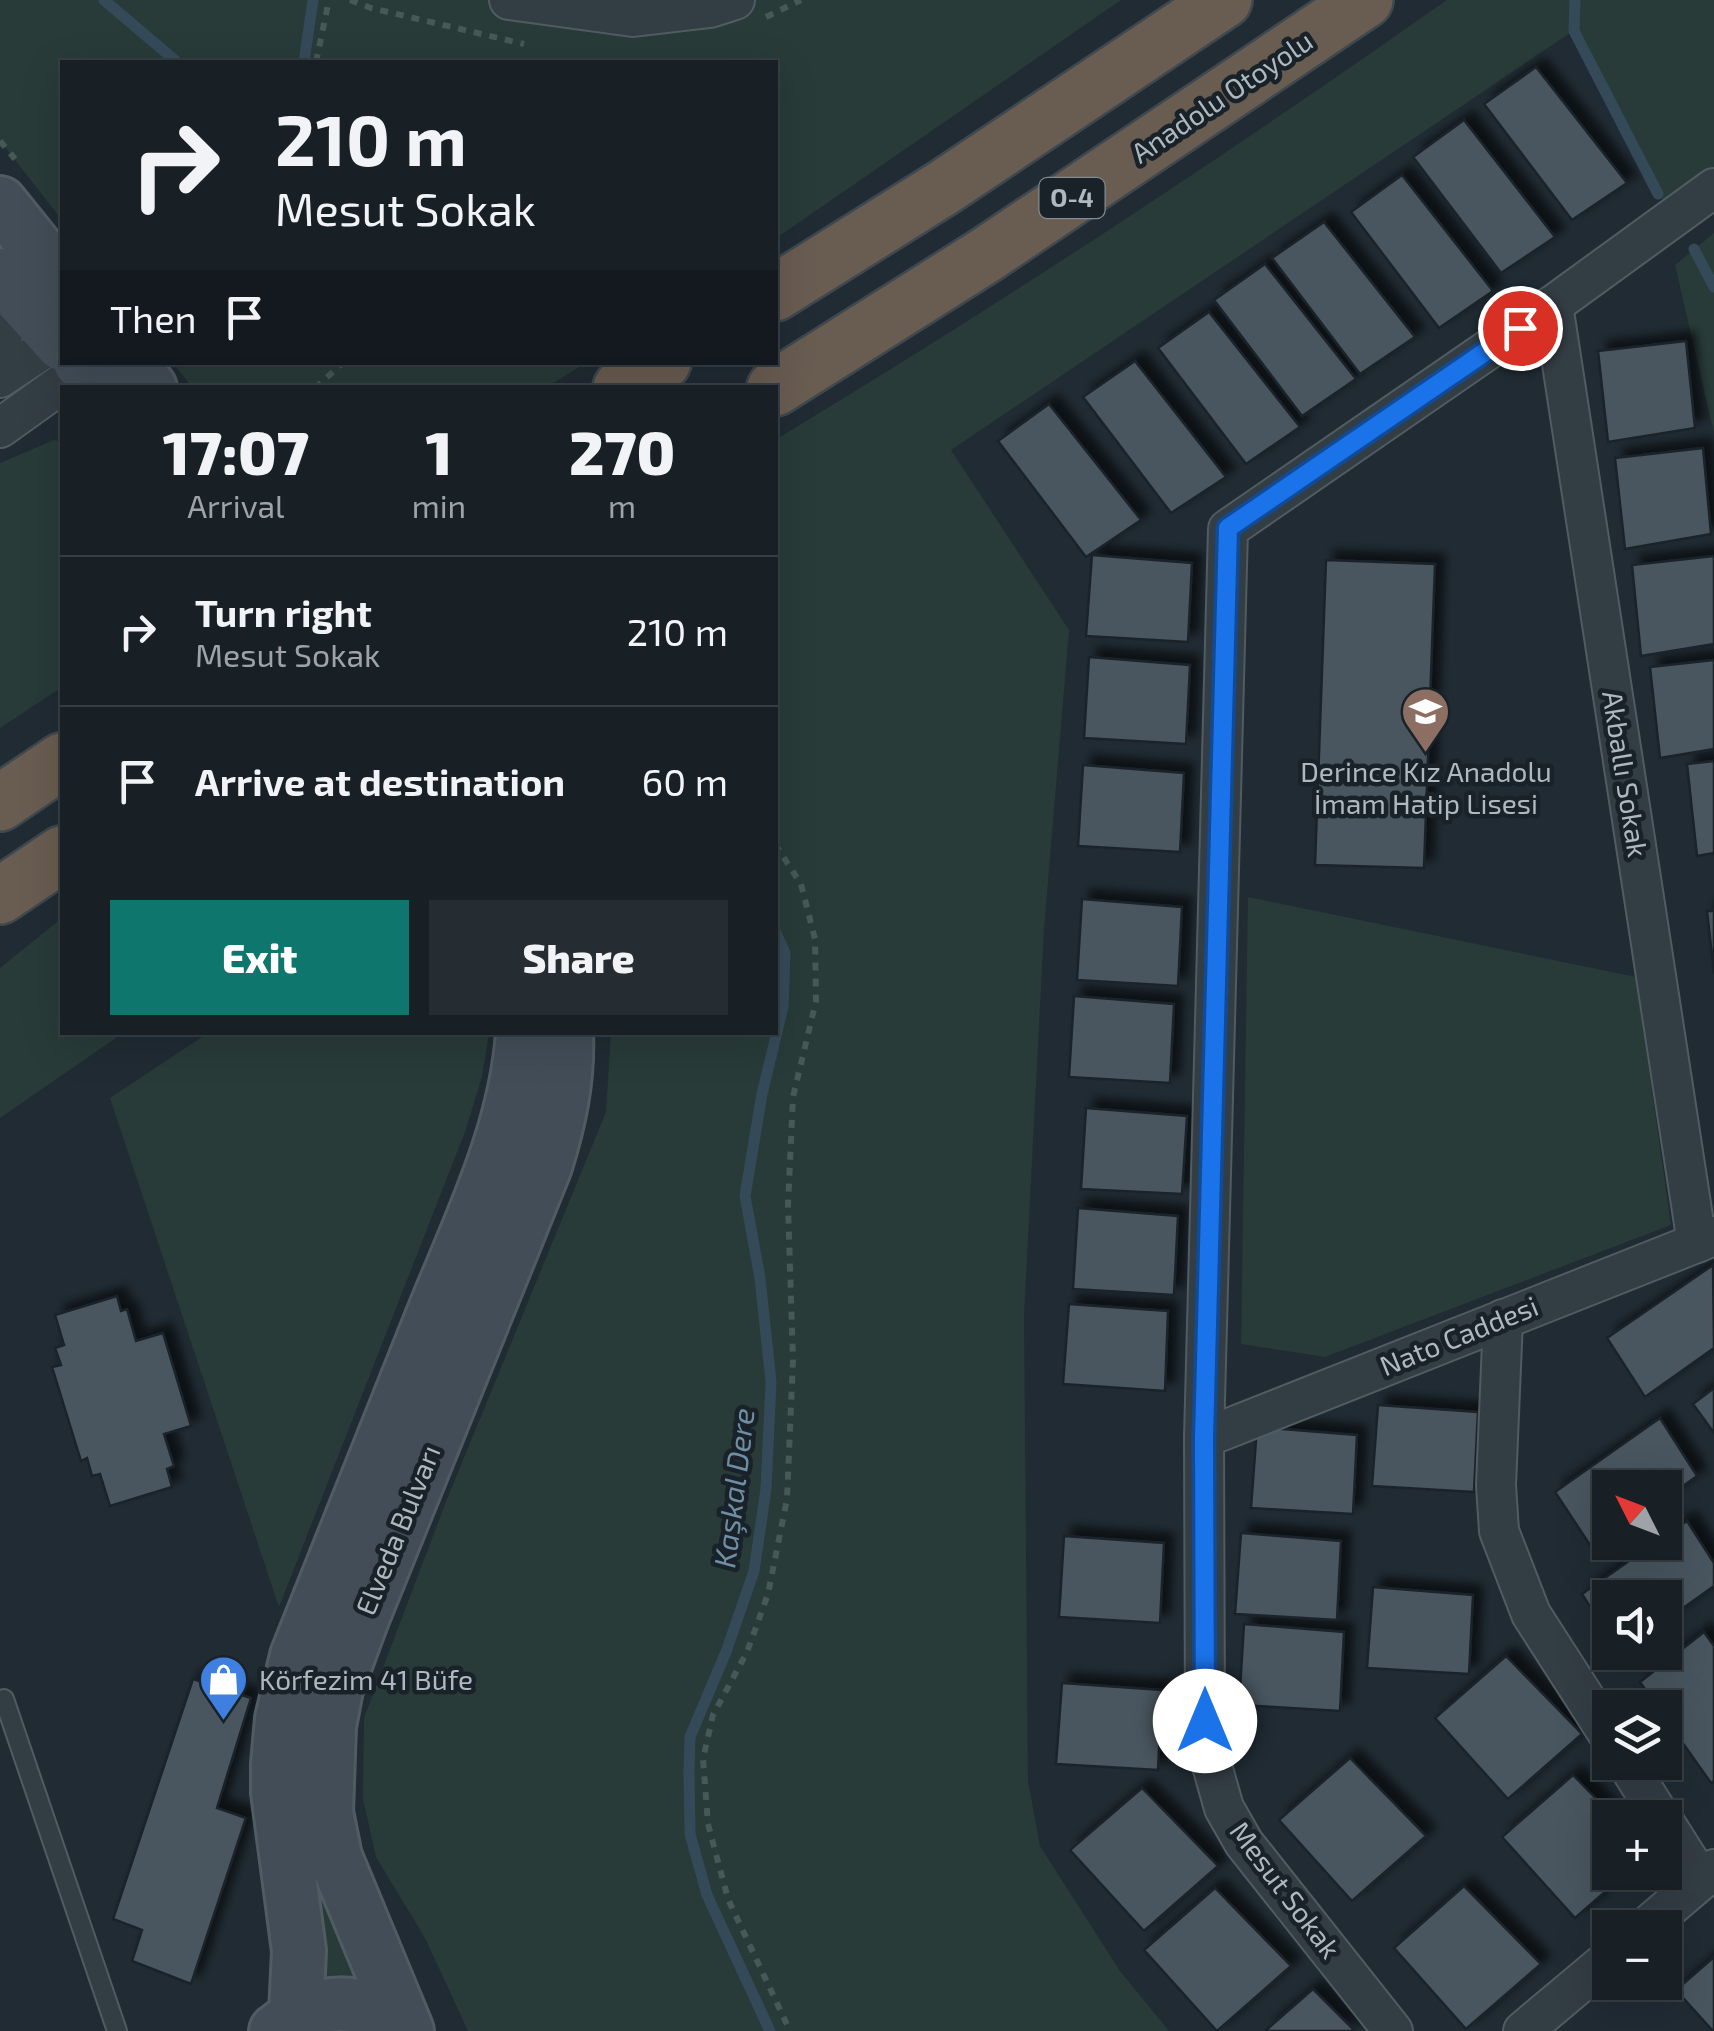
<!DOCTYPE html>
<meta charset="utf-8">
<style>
:root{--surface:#182026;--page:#252d32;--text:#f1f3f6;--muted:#9fa3a7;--line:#363e43;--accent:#0f766e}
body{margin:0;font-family:"Exo 2",sans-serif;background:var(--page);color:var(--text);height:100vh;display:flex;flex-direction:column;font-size:38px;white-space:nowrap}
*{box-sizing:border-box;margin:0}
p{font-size:32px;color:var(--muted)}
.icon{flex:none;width:55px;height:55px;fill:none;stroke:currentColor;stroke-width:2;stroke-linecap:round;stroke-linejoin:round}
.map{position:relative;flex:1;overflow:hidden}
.drawer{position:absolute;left:60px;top:385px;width:718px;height:650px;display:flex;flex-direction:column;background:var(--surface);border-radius:0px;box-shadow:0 10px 40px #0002,0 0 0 2px var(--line)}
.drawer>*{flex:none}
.guide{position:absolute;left:60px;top:60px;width:718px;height:305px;border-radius:0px;box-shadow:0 10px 40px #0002,0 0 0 2px var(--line);background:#182026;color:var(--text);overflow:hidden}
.needle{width:65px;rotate:312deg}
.controls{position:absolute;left:1592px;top:1470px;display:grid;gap:20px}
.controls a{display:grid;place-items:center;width:90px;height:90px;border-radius:0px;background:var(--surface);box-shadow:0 10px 40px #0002,0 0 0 2px var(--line);font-size:50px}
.pin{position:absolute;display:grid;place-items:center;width:85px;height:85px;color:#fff;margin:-42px;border:5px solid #fff;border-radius:50%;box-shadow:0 2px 10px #0007}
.me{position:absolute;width:110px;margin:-55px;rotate:0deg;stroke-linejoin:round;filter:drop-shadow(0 0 8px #0008)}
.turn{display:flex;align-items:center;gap:35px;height:210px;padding:0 50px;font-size:45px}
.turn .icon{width:130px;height:130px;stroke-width:2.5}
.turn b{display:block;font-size:70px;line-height:85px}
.then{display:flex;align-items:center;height:95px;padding:0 50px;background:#0003;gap:20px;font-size:38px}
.eta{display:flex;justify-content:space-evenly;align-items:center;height:170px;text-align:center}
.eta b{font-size:60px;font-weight:800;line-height:70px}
.action{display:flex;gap:20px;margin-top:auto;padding:20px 50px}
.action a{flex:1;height:115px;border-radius:0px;background:var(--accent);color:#fff;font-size:40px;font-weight:800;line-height:115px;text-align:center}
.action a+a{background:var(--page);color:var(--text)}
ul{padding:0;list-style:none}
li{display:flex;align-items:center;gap:30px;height:150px;padding:0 50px;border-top:2px solid var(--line)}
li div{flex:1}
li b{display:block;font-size:38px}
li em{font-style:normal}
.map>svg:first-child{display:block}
</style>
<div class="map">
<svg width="1714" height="2031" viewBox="0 0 1714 2031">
<defs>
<filter id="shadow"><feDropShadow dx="9" dy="-9" stdDeviation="5" flood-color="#0009"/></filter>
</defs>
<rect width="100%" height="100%" fill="#202b33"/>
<!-- green -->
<g fill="#283b38">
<polygon points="0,0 1121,0 775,239 775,62 62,62 62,220 0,141"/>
<path d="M1447,0H1714V188L1674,217L1658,194L1573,31L951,450L1069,630L1044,929L1024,1316L1028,1781L1040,1846L1120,1971L1169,2031H468L425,1938L376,1857L363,1799L364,1718L447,1499L606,1112L611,1033L775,1032V440C1004,302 1228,154 1447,0Z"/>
<polygon points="1714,233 1714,433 1675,265"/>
<polygon points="173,363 585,363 546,388 192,387"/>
<polygon points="54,440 62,442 62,687 0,728 0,463"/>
<polygon points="1248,897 1636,977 1671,1225 1325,1357 1241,1344"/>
<polygon points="62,918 62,1032 123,1033 0,1118 0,968"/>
<polygon points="208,1033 489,1033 482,1077 465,1132 279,1607 110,1098"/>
<polygon points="312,1871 358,1986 317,1989"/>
</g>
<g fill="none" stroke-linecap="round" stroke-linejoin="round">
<!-- stream -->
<g stroke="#354a59" stroke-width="11">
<polyline points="104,0 177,62"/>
<polyline points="1575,0 1574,31 1658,194"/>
<polyline points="304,62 313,0"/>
<polyline points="1694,249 1714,287"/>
<polyline points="770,2031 707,1895 690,1834 689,1771 690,1737 726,1652 754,1571 766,1489 771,1382 760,1278 745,1196 762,1094 783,1007 785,953 775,931"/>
</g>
</g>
<!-- building -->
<g fill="#49565f" stroke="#1b242a" stroke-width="2.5" filter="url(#shadow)">
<polygon points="1536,67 1627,183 1572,220 1484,104"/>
<polygon points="1464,120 1555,237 1501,273 1413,157"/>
<polygon points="1402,175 1493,291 1439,328 1351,212"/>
<polygon points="1324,222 1415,337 1360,374 1272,258"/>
<polygon points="1265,264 1356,379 1302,416 1214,300"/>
<polygon points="1209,312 1300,427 1246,464 1158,348"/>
<polygon points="1686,341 1695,428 1608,442 1598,351"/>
<polygon points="1135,361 1226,477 1171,513 1083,397"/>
<polygon points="1049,404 1141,520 1086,557 998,441"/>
<polygon points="1703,448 1711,534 1625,549 1615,458"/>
<polygon points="1092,555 1192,563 1188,642 1086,636"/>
<polygon points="1714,556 1714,644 1641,656 1632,565"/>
<polygon points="1326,560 1435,564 1424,868 1315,865"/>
<polygon points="1089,657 1190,665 1186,744 1084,738"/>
<polygon points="1714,660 1714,749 1660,758 1650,667"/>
<polygon points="1714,761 1714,853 1697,856 1687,764"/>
<polygon points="1083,765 1184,773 1180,852 1078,846"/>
<polygon points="1082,899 1182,907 1178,986 1077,980"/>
<polygon points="1707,911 1714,911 1714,974"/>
<polygon points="1074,996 1174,1004 1170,1083 1069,1077"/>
<polygon points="1086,1108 1187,1116 1182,1194 1081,1189"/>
<polygon points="1078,1208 1178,1216 1174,1295 1073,1289"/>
<polygon points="1713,1265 1714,1348 1645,1397 1607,1338"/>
<polygon points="117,1296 121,1311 127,1309 136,1341 163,1333 191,1426 164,1434 174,1466 167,1469 172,1487 110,1506 100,1474 92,1476 87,1458 81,1461 52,1367 61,1365 55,1348 64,1345 55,1315"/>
<polygon points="1069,1304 1168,1311 1165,1391 1063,1384"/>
<polygon points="1714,1388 1714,1433 1693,1404"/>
<polygon points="1378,1405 1478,1412 1474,1492 1372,1486"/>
<polygon points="1660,1418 1697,1476 1665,1499 1665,1488 1610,1488 1610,1539 1594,1551 1555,1492"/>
<polygon points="1257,1427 1357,1435 1353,1514 1251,1508"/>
<polygon points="1687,1521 1714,1563 1714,1586 1665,1621 1665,1598 1610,1598 1610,1638 1582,1594 1656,1542 1665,1542 1665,1536"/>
<polygon points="1241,1533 1341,1541 1337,1620 1235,1614"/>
<polygon points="1064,1536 1164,1543 1160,1623 1059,1617"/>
<polygon points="1373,1587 1473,1595 1469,1674 1367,1668"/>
<polygon points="1244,1624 1344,1632 1340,1711 1239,1705"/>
<polygon points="1704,1632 1714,1646 1714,1781 1711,1783 1665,1718 1665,1708 1658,1708 1640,1682"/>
<polygon points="1506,1656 1582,1734 1508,1799 1435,1718"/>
<polygon points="193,1679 251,1698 217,1808 246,1818 191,1984 132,1961 142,1930 113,1919"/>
<polygon points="1062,1683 1162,1690 1158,1770 1056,1764"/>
<polygon points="1350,1758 1426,1836 1352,1901 1279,1820"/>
<polygon points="1573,1775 1615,1818 1610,1818 1610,1872 1628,1872 1575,1918 1502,1837"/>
<polygon points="1142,1788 1218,1866 1144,1931 1070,1850"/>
<polygon points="1464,1886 1541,1964 1466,2029 1394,1948"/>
<polygon points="1215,1888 1291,1966 1217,2031 1144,1950"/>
<polygon points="1714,1957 1714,2031 1713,2031 1676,1990"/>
<polygon points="1313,1989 1355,2031 1265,2031"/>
</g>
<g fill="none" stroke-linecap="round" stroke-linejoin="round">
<defs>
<polyline id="lane" points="4,1699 117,2031"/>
<g id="street">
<polyline points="509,0 633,17 710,8 735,0"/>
<polyline points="0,284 7,316 0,351"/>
<polyline points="1553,305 1697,1243"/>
<polyline points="0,378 62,337"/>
<polyline points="0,428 92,362"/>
<polyline points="1503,1319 1496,1485 1499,1531 1531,1614 1610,1737"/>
<polyline points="1204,1438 1714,1236"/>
<polyline points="1626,1762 1661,1818"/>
<polyline points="1665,1823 1701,1880"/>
<polyline points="1645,1928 1714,1869"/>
<polyline points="1393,2031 1244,1843 1224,1808 1211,1762 1205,1721 1204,1438 1228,529 1553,305 1714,188"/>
<polyline points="1523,2031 1610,1958"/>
</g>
<g id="secondary">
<polyline points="0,203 62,280"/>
<polyline points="0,275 62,344"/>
<polyline points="80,362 104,388"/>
<polyline points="130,362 150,388"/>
<path d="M296,2014L299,1951L278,1792V1764L282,1719L297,1656C343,1540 390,1424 436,1308C472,1220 517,1128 523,1032"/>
<path d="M276,2031C319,1996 361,1995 403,2031"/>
<path d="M407,2031L335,1857L326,1812L329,1726L336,1689L361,1621L545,1166C559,1121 568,1080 566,1032"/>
</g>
<g id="highway">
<polyline points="775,293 943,188 1224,0"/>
<polyline points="621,388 663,362"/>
<polyline points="775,388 986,255 1365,0"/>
<polyline points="0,803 62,761"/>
<polyline points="0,896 62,854"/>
</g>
</defs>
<!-- lane casing -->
<use href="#lane" stroke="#515b62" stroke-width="22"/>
<!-- street casing -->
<use href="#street" stroke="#515b62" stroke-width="42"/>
<!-- secondary casing -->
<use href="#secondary" stroke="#515b62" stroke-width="58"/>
<!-- highway casing -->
<use href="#highway" stroke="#3e484e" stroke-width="60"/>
<!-- path -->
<g stroke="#465857" stroke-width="6" stroke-dasharray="8 8" stroke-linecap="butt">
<polyline points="350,0 371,8 524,44"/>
<polyline points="766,17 801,0"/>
<polyline points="316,62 329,0"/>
<polyline points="0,141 15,159"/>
<polyline points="315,388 344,362"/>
<polyline points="775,844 801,884 815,939 816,1001 793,1097 788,1205 793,1360 787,1499 768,1594 747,1652 713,1715 703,1759 708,1824 728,1899 790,2031"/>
</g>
<!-- lane -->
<use href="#lane" stroke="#333d44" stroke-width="18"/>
<!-- street -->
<use href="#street" stroke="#333d44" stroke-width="38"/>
<!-- secondary -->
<use href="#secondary" stroke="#424d57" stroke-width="52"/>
<!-- highway -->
<use href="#highway" stroke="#695c51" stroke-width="55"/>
</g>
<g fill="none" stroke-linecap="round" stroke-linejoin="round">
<defs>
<polyline id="route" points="1205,1721 1204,1438 1228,528 1520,328"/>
</defs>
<!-- route casing -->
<use href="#route" stroke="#114b97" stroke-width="25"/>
<!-- route -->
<use href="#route" stroke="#1a73e8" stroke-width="18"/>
</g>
<!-- icons -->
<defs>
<symbol id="school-pin" viewBox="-11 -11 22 30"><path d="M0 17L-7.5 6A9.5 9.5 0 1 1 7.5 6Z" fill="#8d6e63" stroke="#192228"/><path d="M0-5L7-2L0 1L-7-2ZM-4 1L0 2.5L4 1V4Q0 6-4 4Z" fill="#fff"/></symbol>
<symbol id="shop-pin" viewBox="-11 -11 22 30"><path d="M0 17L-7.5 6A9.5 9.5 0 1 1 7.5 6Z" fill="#3f7fe0" stroke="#192228"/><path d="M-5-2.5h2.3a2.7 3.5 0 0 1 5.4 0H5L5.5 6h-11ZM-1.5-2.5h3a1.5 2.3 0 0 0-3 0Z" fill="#fff"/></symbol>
</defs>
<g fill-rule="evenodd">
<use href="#school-pin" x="1398" y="684" width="55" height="75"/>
<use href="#shop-pin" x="196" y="1652" width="55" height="75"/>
</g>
<g text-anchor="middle" stroke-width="9" stroke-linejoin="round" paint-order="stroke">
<!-- shield labels -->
<rect fill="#192228" stroke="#818b93" stroke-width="2.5" x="1039.5" y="178" width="65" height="40" rx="8"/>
<g font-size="25" font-weight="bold" fill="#adb8c1">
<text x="1072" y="207">O-4</text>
</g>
<!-- street labels -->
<g font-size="28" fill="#adb8c1" stroke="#192228">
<text transform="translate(1222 97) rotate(-34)" y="10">Anadolu Otoyolu</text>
<text transform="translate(1625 774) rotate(81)" y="10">Akballı Sokak</text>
<text transform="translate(1459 1336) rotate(-22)" y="10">Nato Caddesi</text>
<text transform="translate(398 1530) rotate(-68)" y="10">Elveda Bulvarı</text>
<text transform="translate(1285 1890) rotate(53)" y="10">Mesut Sokak</text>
</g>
<!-- poi labels -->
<g font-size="28" fill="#adb8c1" stroke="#192228">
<text x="1426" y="782">Derince Kız Anadolu<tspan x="1426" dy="32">İmam Hatip Lisesi</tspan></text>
<text x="259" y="1690" text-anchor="start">Körfezim 41 Büfe</text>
</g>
<!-- water labels -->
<g font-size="30" font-style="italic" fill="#708ea3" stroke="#192228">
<text transform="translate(735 1488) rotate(-83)" y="10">Kaşkal Dere</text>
</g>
</g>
</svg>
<div class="controls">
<a><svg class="needle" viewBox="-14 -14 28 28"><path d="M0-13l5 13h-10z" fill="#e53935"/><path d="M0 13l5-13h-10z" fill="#9fa3a7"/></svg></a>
<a><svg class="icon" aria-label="sound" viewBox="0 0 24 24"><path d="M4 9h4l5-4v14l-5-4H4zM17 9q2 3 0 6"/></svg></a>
<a><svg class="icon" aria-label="layers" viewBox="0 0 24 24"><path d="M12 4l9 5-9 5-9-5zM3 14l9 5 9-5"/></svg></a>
<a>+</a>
<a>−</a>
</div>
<div class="pin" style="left:1520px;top:328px;background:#d93025"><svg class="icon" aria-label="arrive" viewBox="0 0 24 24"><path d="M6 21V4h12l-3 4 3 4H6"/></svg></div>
<svg class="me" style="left:1205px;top:1721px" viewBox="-20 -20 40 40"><circle r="19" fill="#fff"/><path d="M0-13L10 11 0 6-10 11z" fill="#1a73e8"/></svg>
<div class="guide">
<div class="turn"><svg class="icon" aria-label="right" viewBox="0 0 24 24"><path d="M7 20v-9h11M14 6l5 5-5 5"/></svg><div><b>210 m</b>Mesut Sokak</div></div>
<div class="then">Then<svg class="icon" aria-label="arrive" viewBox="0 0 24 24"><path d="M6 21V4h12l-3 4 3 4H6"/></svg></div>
</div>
<section class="drawer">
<div class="eta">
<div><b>17:07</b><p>Arrival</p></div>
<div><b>1</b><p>min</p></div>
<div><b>270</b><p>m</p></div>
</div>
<ul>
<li><svg class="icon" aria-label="right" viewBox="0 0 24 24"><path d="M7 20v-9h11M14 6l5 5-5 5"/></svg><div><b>Turn right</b><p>Mesut Sokak</p></div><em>210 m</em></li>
<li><svg class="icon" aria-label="arrive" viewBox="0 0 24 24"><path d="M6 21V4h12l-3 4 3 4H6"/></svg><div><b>Arrive at destination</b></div><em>60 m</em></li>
</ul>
<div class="action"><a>Exit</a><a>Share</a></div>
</section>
</div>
